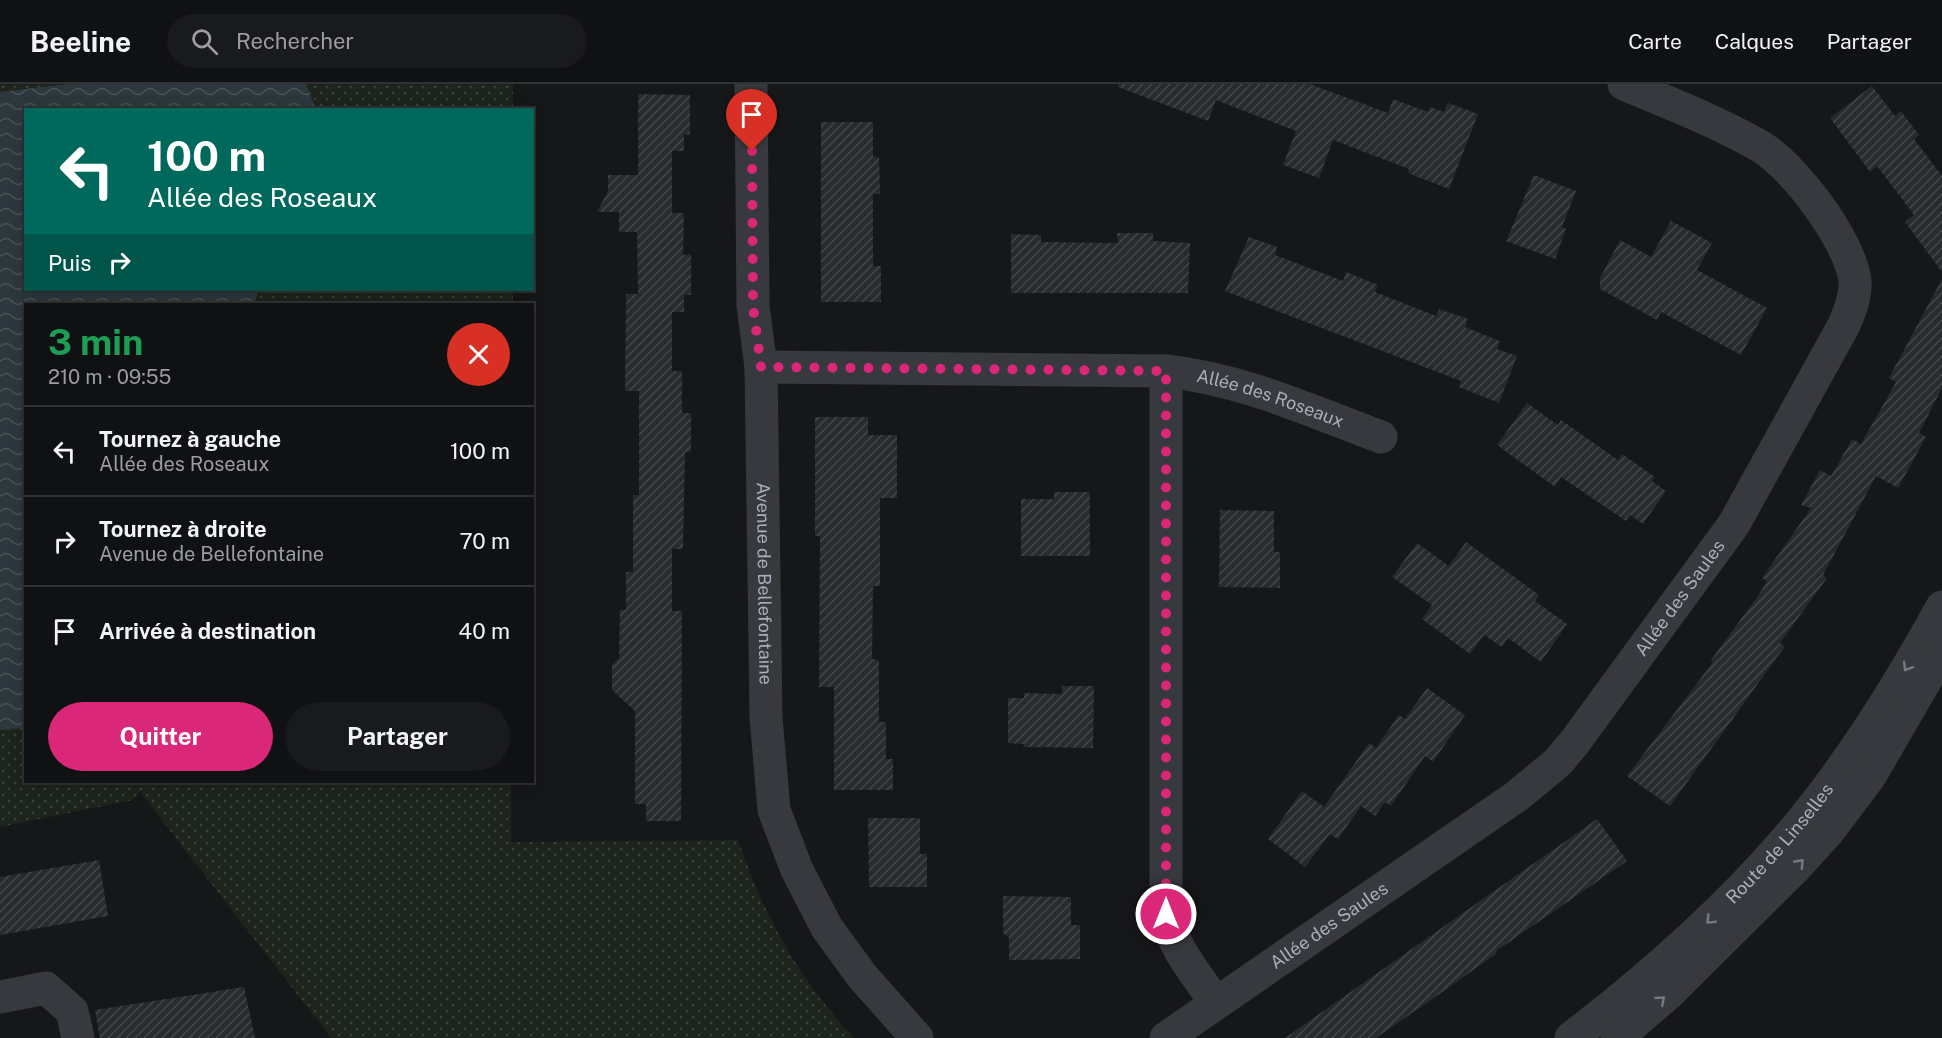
<!DOCTYPE html>
<html lang="fr">
<meta charset="utf-8">
<style>
:root{--surface:#101113;--page:#191a1c;--text:#f1f3f6;--muted:#9c9da0;--line:#303133;--accent:#db2777}
body{margin:0;font-family:"Public Sans",sans-serif;background:var(--page);color:var(--text);height:100vh;display:flex;flex-direction:column;font-size:22px;white-space:nowrap}
*{box-sizing:border-box;margin:0}
p{font-size:20px;color:var(--muted)}
.icon{flex:none;width:33px;height:33px;fill:none;stroke:currentColor;stroke-width:2;stroke-linecap:round;stroke-linejoin:round}
.map{position:relative;flex:1;overflow:hidden}
.side{position:absolute;left:24px;top:219px;width:510px;height:480px;display:flex;flex-direction:column;background:var(--surface);border-radius:0px;box-shadow:0 3px 15px #0003,0 0 0 2px var(--line)}
.side>*{flex:none}
.hud{position:absolute;left:24px;top:24px;width:510px;height:183px;border-radius:0px;box-shadow:0 3px 15px #0003,0 0 0 2px var(--line);background:#00695c;color:#fff;overflow:hidden}
.pin{position:absolute;display:grid;place-items:center;width:51px;height:51px;color:#fff;margin:-62px -26px;border-radius:50% 50% 50% 0;rotate:-45deg;box-shadow:0 0 6px #0007}
.pin .icon{rotate:45deg}
.me{position:absolute;width:66px;margin:-33px;rotate:0deg;stroke-linejoin:round;filter:drop-shadow(0 0 4px #0008)}
.turn{display:flex;align-items:center;gap:21px;height:126px;padding:0 24px;font-size:27px}
.turn .icon{width:78px;height:78px;stroke-width:2.5}
.turn b{display:block;font-size:42px;line-height:51px}
.then{display:flex;align-items:center;height:57px;padding:0 24px;background:#0003;gap:12px;font-size:22px}
.round{display:grid;place-items:center;flex:none;width:63px;height:63px;border-radius:32px;background:var(--page)}
.head{display:flex;align-items:center;justify-content:space-between;height:102px;padding:0 24px}
h1{font-size:36px;font-weight:700;line-height:45px;color:#1e9e55}
.cta{display:flex;gap:12px;margin-top:auto;padding:12px 24px}
.cta a{flex:1;height:69px;border-radius:36px;background:var(--accent);color:#fff;font-size:24px;font-weight:700;line-height:69px;text-align:center}
.cta a+a{background:var(--page);color:var(--text)}
ul{padding:0;list-style:none}
li{display:flex;align-items:center;gap:18px;height:90px;padding:0 24px;border-top:2px solid var(--line)}
li div{flex:1}
li b{display:block;font-size:22px}
li em{font-style:normal}
header{display:flex;align-items:center;gap:36px;box-sizing:border-box;height:84px;padding:0 30px;background:var(--surface);border-bottom:2px solid var(--line)}
header strong{font-size:28px}
nav{display:flex;gap:33px;margin-inline-start:auto;font-size:21px}
.search{width:420px;height:54px;background:var(--page);display:flex;align-items:center;gap:15px;box-sizing:border-box;padding:0 21px;border-radius:33px;color:var(--muted);font-size:22px}
.map>svg:first-child{display:block}
</style>
<header>
<strong>Beeline</strong>
<div class="search"><svg class="icon" aria-label="search" viewBox="0 0 24 24"><circle cx="10" cy="10" r="6"/><path d="M15 15l6 6"/></svg>Rechercher</div>
<nav><a>Carte</a><a>Calques</a><a>Partager</a></nav>
</header>
<div class="map">
<svg width="1942" height="954" viewBox="0 0 1942 954">
<defs>
<pattern id="park-dots" width="8" height="8" patternUnits="userSpaceOnUse" patternTransform="scale(1.5)"><rect width="8" height="8" fill="#1c241c"/><path d="M2 2h.1M6 6h.1" fill="none" stroke="#3a413b" stroke-width="1.8" stroke-linecap="round"/></pattern>
<pattern id="water-waves" width="16" height="10" patternUnits="userSpaceOnUse" patternTransform="scale(1.5)"><rect width="16" height="10" fill="#2c383d"/><path d="M0 5q4-4 8 0t8 0" fill="none" stroke="#485257"/></pattern>
<pattern id="building-hatch" width="6" height="6" patternUnits="userSpaceOnUse" patternTransform="scale(1.5)"><rect width="6" height="6" fill="#292a2d"/><path d="M-1 1l2-2M0 6l6-6M5 7l2-2" fill="none" stroke="#454649"/></pattern>
</defs>
<rect width="100%" height="100%" fill="#161719"/>
<!-- park -->
<path fill="url(#park-dots)" d="M0,0H513V25L26,26V206H513V220H26V698H511V758L738,756C766,836 797,892 854,954H331L140,708L133,716L0,743Z"/>
<!-- water -->
<polygon fill="url(#water-waves)" points="68,0 306,0 316,25 26,26 26,206 259,206 254,220 26,220 25,644 0,646 0,8"/>
<!-- building -->
<g fill="url(#building-hatch)">
<polygon points="1118,0 1310,0 1388,29 1393,15 1428,28 1430,23 1444,28 1448,19 1478,30 1449,105 1408,89 1409,85 1333,56 1319,94 1283,81 1296,47 1216,16 1208,37 1118,3"/>
<polygon points="1872,2 1895,32 1901,27 1919,51 1914,55 1942,92 1942,188 1905,138 1914,131 1877,82 1870,88 1830,34"/>
<polygon points="638,10 690,11 690,51 684,50 684,67 672,67 672,129 684,129 683,171 691,170 691,211 684,211 684,228 672,228 672,287 682,287 682,329 691,329 691,368 685,368 683,465 672,465 672,527 682,527 681,737 646,737 646,720 635,720 635,627 612,606 612,581 619,574 620,526 626,526 626,488 633,488 633,411 639,411 639,307 625,307 626,210 638,210 637,148 619,148 619,128 597,128 608,107 608,91 638,91"/>
<polygon points="821,38 873,38 873,73 879,73 880,110 873,110 873,182 881,182 881,218 821,218"/>
<polygon points="1534,91 1576,107 1562,143 1566,145 1555,175 1506,157"/>
<polygon points="1671,137 1712,159 1697,186 1767,224 1741,271 1661,228 1657,236 1600,205 1600,194 1620,156 1651,173"/>
<polygon points="1117,149 1153,149 1153,157 1190,159 1188,209 1011,209 1011,150 1041,151 1041,158 1118,159"/>
<polygon points="1249,153 1277,163 1275,171 1343,197 1346,188 1378,201 1375,208 1436,232 1439,225 1468,235 1465,243 1500,257 1497,265 1517,272 1499,319 1459,303 1461,297 1225,207"/>
<polygon points="1942,195 1942,304 1919,349 1926,353 1898,404 1876,392 1823,491 1827,494 1780,559 1785,562 1670,722 1627,692 1713,578 1711,576 1758,512 1767,497 1762,494 1811,424 1801,421 1820,386 1831,392 1852,355 1861,360 1896,298 1889,294"/>
<polygon points="1527,319 1558,341 1561,336 1618,376 1622,370 1655,393 1652,397 1666,407 1643,440 1630,431 1626,437 1561,393 1555,403 1497,361"/>
<polygon points="815,333 868,333 868,351 897,351 897,414 880,414 880,502 873,502 872,575 879,576 879,638 886,638 886,675 893,675 893,706 834,706 834,603 819,603 820,452 815,452"/>
<polygon points="1054,408 1090,408 1090,472 1021,472 1021,415 1054,415"/>
<polygon points="1220,426 1274,427 1274,468 1280,468 1280,504 1219,503"/>
<polygon points="1466,458 1539,511 1535,517 1567,540 1541,578 1508,554 1502,563 1484,551 1470,570 1422,535 1432,521 1392,493 1417,459 1449,482"/>
<polygon points="1062,602 1094,602 1093,664 1023,663 1024,660 1008,659 1008,614 1024,614 1024,609 1062,610"/>
<polygon points="1427,604 1465,631 1433,678 1425,672 1391,722 1385,718 1375,732 1361,722 1338,755 1330,750 1305,783 1268,755 1302,707 1324,723 1369,659 1376,664 1399,631 1405,635"/>
<polygon points="868,734 920,734 920,770 927,770 927,803 869,803"/>
<polygon points="1597,735 1627,777 1496,867 1497,869 1451,902 1376,954 1285,954"/>
<polygon points="99,776 108,832 0,851 0,793"/>
<polygon points="1003,812 1071,813 1071,841 1080,841 1080,875 1009,876 1009,854 1003,849"/>
<polygon points="244,903 255,954 100,954 95,926"/>
</g>
<g fill="none" stroke-linecap="round" stroke-linejoin="round">
<!-- minor -->
<g stroke="#37393e" stroke-width="33">
<path id="s1" d="M751,0L753,222L761,283L766,633L774,726L797,786L827,844L862,892L917,954"/>
<path id="s2" d="M761,283L1166,287C1241,295 1311,327 1381,353"/>
<path d="M1166,287V830C1173,864 1196,890 1216,919"/>
<polyline points="0,913 46,904 72,927 78,954"/>
<path id="s3" d="M1166,954L1517,712L1558,678L1574,659L1734,440L1844,241C1850,227 1856,212 1855,197C1851,158 1793,80 1758,61C1716,37 1669,19 1624,0"/>
<path id="s4" d="M1571,954C1648,895 1721,831 1785,757C1846,687 1897,605 1942,523"/>
<polyline points="1617,954 1669,909 1796,783 1827,749 1870,692 1942,568"/>
</g>
</g>
<!-- one-way arrows -->
<defs><path id="oneway-chevron" d="M-2-3.5L2.5 0L-2 3.5" fill="none" stroke-width="1.6" stroke-linecap="round" stroke-linejoin="round" transform="scale(1.5)"/></defs>
<g stroke="#757a82">
<use href="#oneway-chevron" transform="translate(1907 583) rotate(121)"/>
<use href="#oneway-chevron" transform="translate(1800 779) rotate(-47)"/>
<use href="#oneway-chevron" transform="translate(1710 836) rotate(136)"/>
<use href="#oneway-chevron" transform="translate(1661 916) rotate(-41)"/>
</g>
<g fill="none" stroke-linecap="round" stroke-linejoin="round">
<!-- route -->
<polyline stroke="#db2777" stroke-width="10" stroke-dasharray="0 18" points="752,67 753,222 761,283 1166,287 1166,830"/>
</g>
<g text-anchor="middle" stroke-width="6" stroke-linejoin="round" paint-order="stroke">
<!-- street labels -->
<g font-size="18" fill="#a8afb9" stroke="#111214">
<text dy="6" stroke="none"><textPath href="#s2" startOffset="513">Allée des Roseaux</textPath></text>
<text dy="6" stroke="none"><textPath href="#s1" startOffset="500">Avenue de Bellefontaine</textPath></text>
<text dy="6" stroke="none"><textPath href="#s3" startOffset="684">Allée des Saules</textPath></text>
<text dy="6" stroke="none"><textPath href="#s4" startOffset="286">Route de Linselles</textPath></text>
<text dy="6" stroke="none"><textPath href="#s3" startOffset="198">Allée des Saules</textPath></text>
</g>
</g>
</svg>
<div class="pin" style="left:752px;top:67px;background:#d93025"><svg class="icon" aria-label="arrive" viewBox="0 0 24 24"><path d="M6 21V4h12l-3 4 3 4H6"/></svg></div>
<svg class="me" style="left:1166px;top:830px" viewBox="-20 -20 40 40"><circle r="17" fill="#db2777" stroke="#fff" stroke-width="3"/><path d="M0-11L8 9 0 5-8 9z" fill="#fff"/></svg>
<div class="hud">
<div class="turn"><svg class="icon" aria-label="left" viewBox="0 0 24 24"><path d="M17 20v-9H6M10 6l-5 5 5 5"/></svg><div><b>100 m</b>Allée des Roseaux</div></div>
<div class="then">Puis<svg class="icon" aria-label="right" viewBox="0 0 24 24"><path d="M7 20v-9h11M14 6l5 5-5 5"/></svg></div>
</div>
<section class="side">
<div class="head"><div><h1>3 min</h1><p>210 m · 09:55</p></div><a class="round" style="background:#d93025;color:#fff"><svg class="icon" aria-label="close" viewBox="0 0 24 24"><path d="M6 6l12 12M18 6L6 18"/></svg></a></div>
<ul>
<li><svg class="icon" aria-label="left" viewBox="0 0 24 24"><path d="M17 20v-9H6M10 6l-5 5 5 5"/></svg><div><b>Tournez à gauche</b><p>Allée des Roseaux</p></div><em>100 m</em></li>
<li><svg class="icon" aria-label="right" viewBox="0 0 24 24"><path d="M7 20v-9h11M14 6l5 5-5 5"/></svg><div><b>Tournez à droite</b><p>Avenue de Bellefontaine</p></div><em>70 m</em></li>
<li><svg class="icon" aria-label="arrive" viewBox="0 0 24 24"><path d="M6 21V4h12l-3 4 3 4H6"/></svg><div><b>Arrivée à destination</b></div><em>40 m</em></li>
</ul>
<div class="cta"><a>Quitter</a><a>Partager</a></div>
</section>
</div>
